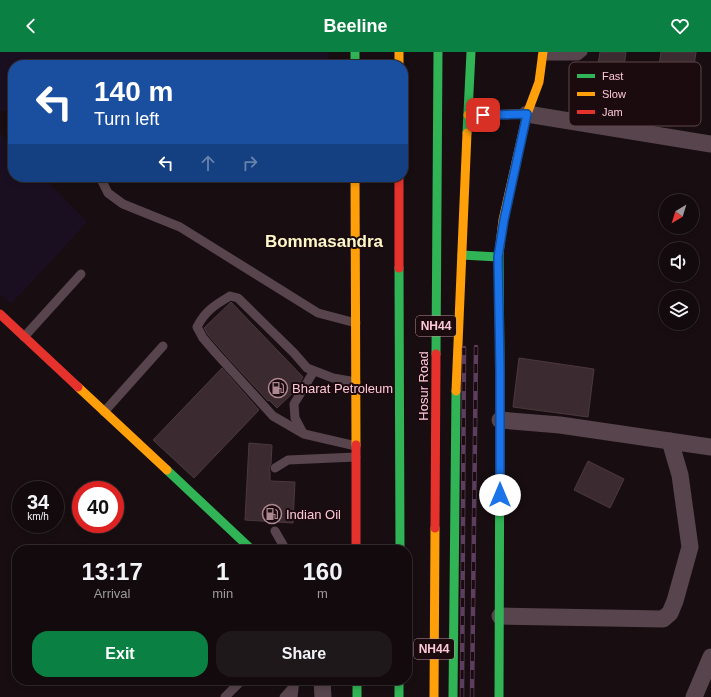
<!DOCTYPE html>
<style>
:root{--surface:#120a0d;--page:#1f181b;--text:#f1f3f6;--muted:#9c9a9d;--line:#312b2e;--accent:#0b8043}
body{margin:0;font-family:Helvetica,sans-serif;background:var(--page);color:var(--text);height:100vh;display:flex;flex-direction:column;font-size:15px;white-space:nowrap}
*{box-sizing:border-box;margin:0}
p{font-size:13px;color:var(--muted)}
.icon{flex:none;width:22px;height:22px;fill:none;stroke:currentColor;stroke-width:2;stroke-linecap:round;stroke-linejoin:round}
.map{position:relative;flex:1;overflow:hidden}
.side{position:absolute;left:12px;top:493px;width:400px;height:140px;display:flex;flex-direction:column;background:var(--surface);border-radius:16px;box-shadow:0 2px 6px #0003,0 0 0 1px var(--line)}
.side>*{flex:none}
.hud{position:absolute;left:8px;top:8px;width:400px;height:122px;border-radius:16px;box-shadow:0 2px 6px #0003,0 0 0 1px var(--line);background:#1a4fa0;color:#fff;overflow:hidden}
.needle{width:26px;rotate:218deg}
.tools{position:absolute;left:659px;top:142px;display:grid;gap:8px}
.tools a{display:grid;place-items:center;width:40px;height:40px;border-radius:50%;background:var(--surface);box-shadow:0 2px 6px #0003,0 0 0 1px var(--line);font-size:20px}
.speed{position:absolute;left:12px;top:429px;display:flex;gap:8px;font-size:20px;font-weight:700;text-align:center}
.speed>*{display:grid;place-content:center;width:52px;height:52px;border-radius:50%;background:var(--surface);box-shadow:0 2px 6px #0003,0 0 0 1px var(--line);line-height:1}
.speed small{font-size:10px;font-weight:400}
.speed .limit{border:6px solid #d22;background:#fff;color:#111}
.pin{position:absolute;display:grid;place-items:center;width:34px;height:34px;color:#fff;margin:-17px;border-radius:8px;box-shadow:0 2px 6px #0006}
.me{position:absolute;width:44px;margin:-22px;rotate:0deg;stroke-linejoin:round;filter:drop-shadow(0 0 3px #0008)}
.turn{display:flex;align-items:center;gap:14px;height:84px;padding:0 20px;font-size:18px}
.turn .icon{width:52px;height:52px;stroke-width:2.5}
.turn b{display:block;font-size:28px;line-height:34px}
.lanes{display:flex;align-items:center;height:38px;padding:0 20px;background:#0003;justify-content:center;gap:20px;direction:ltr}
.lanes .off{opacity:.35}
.eta{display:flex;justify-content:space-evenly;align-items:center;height:68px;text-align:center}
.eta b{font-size:24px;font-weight:700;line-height:28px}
.button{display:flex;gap:8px;margin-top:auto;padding:8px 20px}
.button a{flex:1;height:46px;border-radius:16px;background:var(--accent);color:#fff;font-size:16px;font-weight:700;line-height:46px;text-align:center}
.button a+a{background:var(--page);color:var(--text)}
header{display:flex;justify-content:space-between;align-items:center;height:52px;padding:0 20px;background:var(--accent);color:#fff;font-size:18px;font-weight:700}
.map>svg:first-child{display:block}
</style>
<header><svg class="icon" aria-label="back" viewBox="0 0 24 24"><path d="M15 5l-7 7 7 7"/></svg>Beeline<svg class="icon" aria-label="heart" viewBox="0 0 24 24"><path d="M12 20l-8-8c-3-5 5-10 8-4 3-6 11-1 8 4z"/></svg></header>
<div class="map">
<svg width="711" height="645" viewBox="0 0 711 645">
<rect width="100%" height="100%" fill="#180e11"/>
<!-- green -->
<g fill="#1a0f21">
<polygon points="0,0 328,0 328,13 13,13 13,60 0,59"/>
<polygon points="0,81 13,94 13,125 43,125 87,170 11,252 0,242"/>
</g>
<!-- building -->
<g fill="#3b2b30" stroke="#4c383d">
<polygon points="600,0 626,0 622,30 656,35 661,0 696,0 687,64 592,49"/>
<polygon points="231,250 303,325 295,339 277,356 269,348 268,349 230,308 208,283 204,276"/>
<polygon points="519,306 594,317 588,365 513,355"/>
<polygon points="222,316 259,358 194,426 153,388"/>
<polygon points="249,391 272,393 271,412 269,416 270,420 270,429 295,430 293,471 245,468"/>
<polygon points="588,409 624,427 610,456 574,438"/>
</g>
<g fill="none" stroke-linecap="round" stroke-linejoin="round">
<!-- lane -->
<g stroke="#58444c" stroke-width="9">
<polyline points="542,4 578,4 583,0"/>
<polyline points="100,125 108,141 123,152 180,175 318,261 356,271"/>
<polyline points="24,285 81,222"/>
<path d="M356,330L333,326L307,316L294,301L238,246L230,244C215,253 205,259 197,275L203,286L215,300L273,364L304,382L356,394"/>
<polyline points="104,360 163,294"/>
<polyline points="303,381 295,366 294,352 314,319"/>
<polyline points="275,416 288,408 356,405"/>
<polyline points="275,479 286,498"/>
<polyline points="225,645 242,628"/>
<polyline points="284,645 294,634"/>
<polyline points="293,645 295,628"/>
</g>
<!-- street -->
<g stroke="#58444c" stroke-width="17">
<polyline points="527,62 711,92"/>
<polyline points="500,368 560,373 711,395"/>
<polyline points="500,564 663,567 670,561 675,549 690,495 680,423 670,389"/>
<polyline points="322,628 323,645"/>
<polyline points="694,645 711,605"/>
</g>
<!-- fast -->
<g stroke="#30b455" stroke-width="9">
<polyline points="355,0 355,13"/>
<polyline points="467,81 471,0"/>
<polyline points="499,201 500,320 499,645"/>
<polyline points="462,203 498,205"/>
<polyline points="399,216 400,498"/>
<polyline points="436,302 438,0"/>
<polyline points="167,418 252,498"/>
<polyline points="357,628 357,645"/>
<polyline points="399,628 399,645"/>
<polyline points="453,645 456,339"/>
</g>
<!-- slow -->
<g stroke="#ff9f0a" stroke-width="9">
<polyline points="399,0 399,13"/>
<polyline points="468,63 527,62"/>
<polyline points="355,125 356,393"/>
<polyline points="499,201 503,168 527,62 539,30 543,0"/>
<polyline points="78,335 167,418"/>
<polyline points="456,339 467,81"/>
<polyline points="434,645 435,476"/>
</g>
<!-- jam -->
<g stroke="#e5322d" stroke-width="9">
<polyline points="399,125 399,216"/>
<polyline points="0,262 78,335"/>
<polyline points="356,393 356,498"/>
<polyline points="435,476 436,302"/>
</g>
<defs>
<g id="rail">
<polyline points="462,645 464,296"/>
<polyline points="472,645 476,295"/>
</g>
</defs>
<!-- rail casing -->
<use href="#rail" stroke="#5d3e5e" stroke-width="4.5"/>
<!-- rail -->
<use href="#rail" stroke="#1b0b0f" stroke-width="3" stroke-dasharray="9" stroke-linecap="butt"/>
</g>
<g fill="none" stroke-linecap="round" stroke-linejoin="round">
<defs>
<polyline id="route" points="483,63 527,62 504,168 498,205 500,320 500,443"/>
</defs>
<!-- route casing -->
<use href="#route" stroke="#114b97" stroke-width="10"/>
<!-- route -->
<use href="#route" stroke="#1a73e8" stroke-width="7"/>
</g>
<!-- icons -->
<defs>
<symbol id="fuel-ring" viewBox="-11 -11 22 22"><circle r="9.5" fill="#1b0b0f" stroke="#ad8792" stroke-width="1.5"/><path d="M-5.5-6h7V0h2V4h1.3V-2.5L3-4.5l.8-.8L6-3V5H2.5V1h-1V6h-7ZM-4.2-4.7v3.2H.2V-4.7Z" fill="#ad8792"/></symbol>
</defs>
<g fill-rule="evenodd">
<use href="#fuel-ring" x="267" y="325" width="22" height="22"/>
<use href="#fuel-ring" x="261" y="451" width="22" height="22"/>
</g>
<g text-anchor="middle" stroke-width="4" stroke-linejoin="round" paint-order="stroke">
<!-- shield labels -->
<g fill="#1b0b0f" stroke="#b98f9c" stroke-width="1">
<rect x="416" y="264" width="40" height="20" rx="3"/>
<rect x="414" y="587" width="40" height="20" rx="3"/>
</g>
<g font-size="12" font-weight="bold" fill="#fdc8d8">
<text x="436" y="278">NH44</text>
<text x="434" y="601">NH44</text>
</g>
<!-- street labels -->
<g font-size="13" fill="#fdc8d8" stroke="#1b0b0f">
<text transform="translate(423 334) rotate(-90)" y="5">Hosur Road</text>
</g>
<!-- poi labels -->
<g font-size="13" fill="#fdc8d8" stroke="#1b0b0f" text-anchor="start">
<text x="292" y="341">Bharat Petroleum</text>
<text x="286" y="467">Indian Oil</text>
</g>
<!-- district labels -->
<g font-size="17" font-weight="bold" fill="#fdfaca" stroke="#1b0b0f">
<text x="324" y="195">Bommasandra</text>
</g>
</g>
<!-- legend -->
<rect x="569" y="10" width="132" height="64" rx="6" fill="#1b0b0f" stroke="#5f444b" stroke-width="1"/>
<rect x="577" y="22" width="18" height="4" fill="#30b455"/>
<rect x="577" y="40" width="18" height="4" fill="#ff9f0a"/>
<rect x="577" y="58" width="18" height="4" fill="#e5322d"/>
<g font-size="11" fill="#fdc8d8">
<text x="602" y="28">Fast</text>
<text x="602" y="46">Slow</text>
<text x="602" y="64">Jam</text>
</g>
</svg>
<div class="tools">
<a><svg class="needle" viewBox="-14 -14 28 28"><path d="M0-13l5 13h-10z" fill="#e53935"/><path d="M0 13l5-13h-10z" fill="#9c9a9d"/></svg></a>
<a><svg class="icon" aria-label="sound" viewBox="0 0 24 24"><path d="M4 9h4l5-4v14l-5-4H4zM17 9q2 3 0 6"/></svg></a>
<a><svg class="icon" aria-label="layers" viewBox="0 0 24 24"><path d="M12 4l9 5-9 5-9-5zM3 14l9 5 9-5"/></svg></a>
</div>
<div class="speed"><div>34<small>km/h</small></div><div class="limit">40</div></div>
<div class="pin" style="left:483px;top:63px;background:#d93025"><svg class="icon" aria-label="arrive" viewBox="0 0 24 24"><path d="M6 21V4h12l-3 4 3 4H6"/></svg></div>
<svg class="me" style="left:500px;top:443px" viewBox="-20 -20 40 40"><circle r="19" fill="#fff"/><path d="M0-13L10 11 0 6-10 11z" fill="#1a73e8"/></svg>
<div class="hud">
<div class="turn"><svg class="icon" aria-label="left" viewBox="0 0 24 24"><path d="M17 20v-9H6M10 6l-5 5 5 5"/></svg><div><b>140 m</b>Turn left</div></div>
<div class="lanes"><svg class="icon" aria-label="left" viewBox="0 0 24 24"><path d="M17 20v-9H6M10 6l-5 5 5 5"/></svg><svg class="icon off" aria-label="ahead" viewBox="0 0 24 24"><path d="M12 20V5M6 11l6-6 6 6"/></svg><svg class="icon off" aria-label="right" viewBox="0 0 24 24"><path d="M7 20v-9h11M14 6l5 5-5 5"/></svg></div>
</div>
<section class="side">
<div class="eta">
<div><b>13:17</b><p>Arrival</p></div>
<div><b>1</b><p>min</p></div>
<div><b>160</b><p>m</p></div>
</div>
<div class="button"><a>Exit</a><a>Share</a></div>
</section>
</div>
